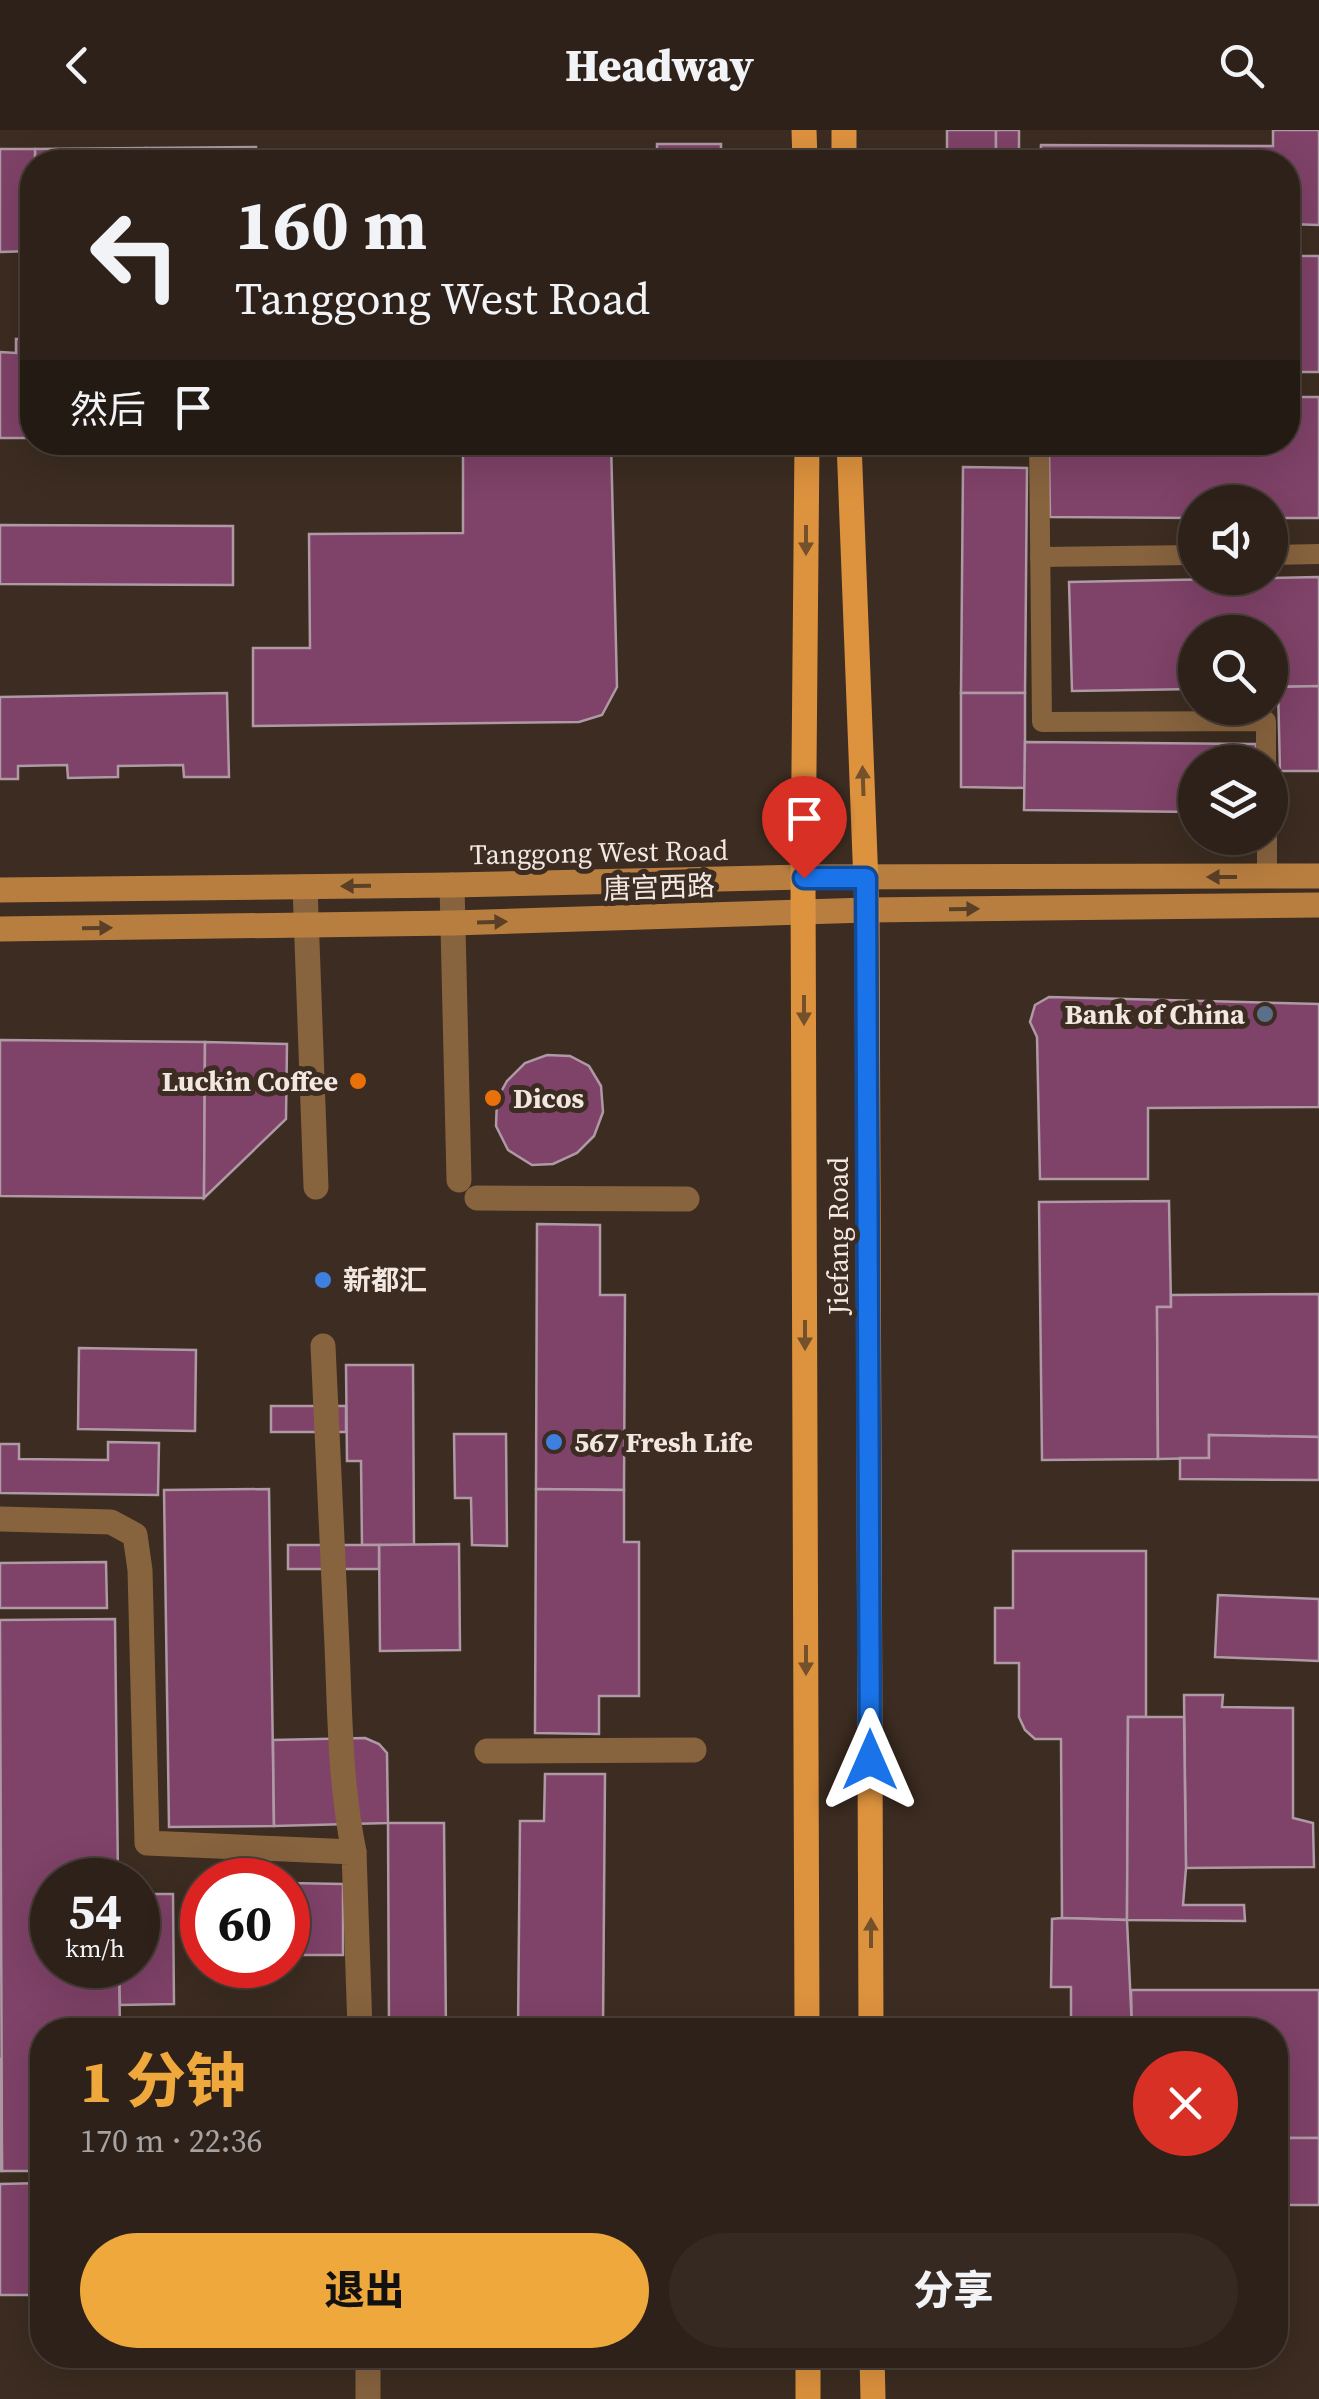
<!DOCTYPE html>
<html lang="zh">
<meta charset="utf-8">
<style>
:root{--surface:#2d2119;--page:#352922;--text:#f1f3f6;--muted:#a7a3a2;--line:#483e38;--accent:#eea83c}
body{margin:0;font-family:"Source Serif 4","Noto Sans SC",serif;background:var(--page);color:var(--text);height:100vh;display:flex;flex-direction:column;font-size:38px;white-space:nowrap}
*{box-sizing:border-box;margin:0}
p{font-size:32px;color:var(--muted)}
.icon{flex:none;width:55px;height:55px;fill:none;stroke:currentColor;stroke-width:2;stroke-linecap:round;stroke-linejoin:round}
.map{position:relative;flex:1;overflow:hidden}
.side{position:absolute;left:30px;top:1888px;width:1258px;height:350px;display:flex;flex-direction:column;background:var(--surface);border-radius:40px;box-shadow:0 10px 40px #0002,0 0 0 2px var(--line)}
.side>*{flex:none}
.banner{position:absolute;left:20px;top:20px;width:1280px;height:305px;border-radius:40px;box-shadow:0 10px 40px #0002,0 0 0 2px var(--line);background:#2d2119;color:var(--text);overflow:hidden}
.controls{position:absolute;left:1178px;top:355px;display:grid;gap:20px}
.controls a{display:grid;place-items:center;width:110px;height:110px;border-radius:50%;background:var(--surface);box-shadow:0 10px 40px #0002,0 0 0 2px var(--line);font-size:50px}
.speed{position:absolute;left:30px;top:1728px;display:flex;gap:20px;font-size:50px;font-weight:700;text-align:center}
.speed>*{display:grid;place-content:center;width:130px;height:130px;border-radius:50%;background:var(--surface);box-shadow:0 10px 40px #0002,0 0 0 2px var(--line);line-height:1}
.speed small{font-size:25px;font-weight:400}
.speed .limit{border:15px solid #d22;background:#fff;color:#111}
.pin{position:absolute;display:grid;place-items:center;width:85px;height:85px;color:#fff;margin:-102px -42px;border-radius:50% 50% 50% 0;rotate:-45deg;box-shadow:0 0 10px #0007}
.pin .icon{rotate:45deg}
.me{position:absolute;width:110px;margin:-55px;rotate:0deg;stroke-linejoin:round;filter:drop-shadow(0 0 8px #0008)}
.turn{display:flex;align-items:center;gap:35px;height:210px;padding:0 50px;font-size:45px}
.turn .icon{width:130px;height:130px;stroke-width:2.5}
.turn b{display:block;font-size:70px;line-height:85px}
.then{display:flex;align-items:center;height:95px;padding:0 50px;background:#0003;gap:20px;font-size:38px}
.round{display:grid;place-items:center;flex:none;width:105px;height:105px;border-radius:52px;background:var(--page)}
.head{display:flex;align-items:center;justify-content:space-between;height:170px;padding:0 50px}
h1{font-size:60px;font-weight:800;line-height:75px;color:var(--accent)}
.action{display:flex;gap:20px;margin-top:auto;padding:20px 50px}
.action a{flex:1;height:115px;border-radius:60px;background:var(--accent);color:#111;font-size:40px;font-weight:800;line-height:115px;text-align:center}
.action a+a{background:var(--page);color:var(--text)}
header{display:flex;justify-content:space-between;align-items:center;height:130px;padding:0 50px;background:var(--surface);font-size:45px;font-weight:800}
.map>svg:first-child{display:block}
</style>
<header><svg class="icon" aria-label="back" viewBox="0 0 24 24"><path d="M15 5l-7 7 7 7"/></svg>Headway<svg class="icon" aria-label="search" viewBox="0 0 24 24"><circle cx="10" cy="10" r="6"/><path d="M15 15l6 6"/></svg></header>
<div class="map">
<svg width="1319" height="2269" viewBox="0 0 1319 2269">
<rect width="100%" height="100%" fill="#3c2c21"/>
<!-- building -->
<g fill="#7f4268" stroke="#ae99a5" stroke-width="2.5">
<rect x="947" y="0" width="49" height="32"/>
<rect x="996" y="0" width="23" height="32"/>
<polygon points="1273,0 1319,0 1319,95 1288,94 1288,32 1040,32 1041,15 1273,16"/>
<rect x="657" y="14" width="64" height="18"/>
<polygon points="256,17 256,32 146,32 146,18"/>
<polygon points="146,18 146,32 35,32 35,19"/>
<polygon points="0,19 35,19 35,32 32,32 32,121 0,122"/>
<polygon points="614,26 615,32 300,32 300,28"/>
<rect x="1288" y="126" width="31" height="116"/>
<polygon points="16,209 32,209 32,308 0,308 0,222 16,223"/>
<polygon points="1288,267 1319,267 1319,388 1270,388 1270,372 1195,372 1195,388 1050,387 1049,323 1274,323 1274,312 1288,312"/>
<polygon points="463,312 611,312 617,557 602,585 579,592 253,596 253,518 310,518 309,404 463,403"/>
<rect x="659" y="312" width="65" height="2"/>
<polygon points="963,337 1027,338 1025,563 961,563"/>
<polygon points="0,395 233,396 233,455 0,454"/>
<polygon points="1319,447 1319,556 1270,557 1270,502 1195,502 1195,559 1072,561 1069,452"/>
<polygon points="1319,556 1319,641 1280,641 1278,557"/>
<polygon points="227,563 229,647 184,647 183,635 118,636 118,647 68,648 67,635 18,636 18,649 0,649 0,567"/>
<polygon points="961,563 1025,563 1025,658 961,657"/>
<polygon points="1025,612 1256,614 1256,632 1195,632 1195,682 1024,680"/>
<polygon points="1049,867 1319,874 1319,977 1148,978 1148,1049 1040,1049 1037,907 1030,892 1035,875"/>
<polygon points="0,910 205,912 204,1068 0,1066"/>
<polygon points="205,912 287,914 286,989 204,1068"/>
<polygon points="547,925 570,926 589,936 601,956 603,982 594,1006 577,1023 553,1034 532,1035 508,1020 496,996 497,969 507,951 525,933"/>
<polygon points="1169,1071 1171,1177 1157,1177 1158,1329 1042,1330 1039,1072"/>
<polygon points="537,1094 600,1095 600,1165 625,1165 624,1360 536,1359"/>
<polygon points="1319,1164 1319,1307 1209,1305 1209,1328 1158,1329 1157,1177 1171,1177 1171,1165"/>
<polygon points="79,1218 196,1220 195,1301 78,1299"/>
<polygon points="346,1235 413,1235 414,1415 362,1415 361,1331 347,1331"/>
<rect x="271" y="1276" width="75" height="26"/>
<polygon points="454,1304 506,1304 507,1416 472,1415 471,1368 455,1368"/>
<polygon points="1209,1305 1319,1307 1319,1350 1180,1349 1180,1328 1209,1328"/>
<polygon points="108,1312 159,1313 158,1365 0,1363 0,1314 19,1314 19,1329 108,1330"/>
<polygon points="269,1359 274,1696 169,1697 164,1360"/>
<polygon points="536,1359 624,1360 624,1412 639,1412 639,1566 599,1566 599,1604 535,1603"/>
<polygon points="459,1414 460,1520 380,1521 379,1415"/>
<rect x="288" y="1415" width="91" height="24"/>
<polygon points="1013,1421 1146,1421 1146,1587 1128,1587 1127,1790 1062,1788 1061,1609 1035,1609 1025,1600 1019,1587 1019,1533 995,1533 995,1478 1013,1478"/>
<polygon points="106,1432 107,1478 0,1478 0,1433"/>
<polygon points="1218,1465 1319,1469 1319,1531 1215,1527"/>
<polygon points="115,1489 118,1750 52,1750 52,1835 119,1835 120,1900 42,1900 42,2041 2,2041 0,1490"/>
<polygon points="1184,1565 1223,1565 1222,1577 1293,1578 1293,1688 1313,1693 1314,1737 1186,1738"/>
<polygon points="1128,1587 1184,1587 1186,1738 1183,1775 1244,1775 1245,1791 1127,1790"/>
<polygon points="365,1608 379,1614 387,1623 388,1693 274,1696 273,1610"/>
<polygon points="545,1644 605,1644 603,1900 518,1900 520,1691 544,1691"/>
<polygon points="388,1693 444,1693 446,1900 389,1900"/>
<polygon points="196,1752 202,1752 202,1823 195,1823"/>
<polygon points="288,1753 343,1754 343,1825 288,1825"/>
<polygon points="138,1764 173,1764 174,1874 120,1875 119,1835 138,1835"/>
<polygon points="1062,1788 1127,1790 1132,1900 1071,1900 1071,1857 1051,1857 1052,1789"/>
<polygon points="1131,1860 1319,1860 1319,2008 1275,2008 1275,1900 1132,1900"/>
<polygon points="0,1929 1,1929 2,2041 0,2041"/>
<rect x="1275" y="2008" width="44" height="67"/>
<polygon points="42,2053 42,2165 0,2165 0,2054"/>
</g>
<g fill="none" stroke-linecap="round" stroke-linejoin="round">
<!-- service -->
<g stroke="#87633e" stroke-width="20">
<polyline points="1039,312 1042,592 1266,591 1266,632"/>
<polyline points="1270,425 1319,424"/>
<polyline points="1040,427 1195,425"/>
<polyline points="1267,708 1267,747"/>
</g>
<!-- pedestrian -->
<g stroke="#87633e" stroke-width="25">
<polyline points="452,755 459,1050"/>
<polyline points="305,757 316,1057"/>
<polyline points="477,1068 687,1069"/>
<path d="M323,1216C328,1316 332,1416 337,1516C340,1587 340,1652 354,1722"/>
<polyline points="0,1389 111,1392 135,1405 140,1440 147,1713 354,1722 360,1900"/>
<polyline points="487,1621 694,1620"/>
<polyline points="368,2225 368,2269"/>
</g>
<!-- secondary -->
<g stroke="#b87e3f" stroke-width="25">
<polyline points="0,760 452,755 803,747 1319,746"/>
<polyline points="0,799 453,793 867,780 1319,775"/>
</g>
<!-- primary -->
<g stroke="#dd923e" stroke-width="25">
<polyline points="804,0 805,32"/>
<polyline points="844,0 844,32"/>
<polyline points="849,312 867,780 871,1900"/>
<polyline points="807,1900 803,747 807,312"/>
<polyline points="808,2225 808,2269"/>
<polyline points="872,2225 873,2269"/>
</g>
</g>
<!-- one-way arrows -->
<defs><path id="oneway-solid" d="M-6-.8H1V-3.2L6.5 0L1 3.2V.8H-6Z" transform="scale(2.5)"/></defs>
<g fill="#74502b">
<use href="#oneway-solid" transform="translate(806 410) rotate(90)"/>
<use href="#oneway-solid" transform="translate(863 651) rotate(-92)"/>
<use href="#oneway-solid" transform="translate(804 880) rotate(90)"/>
<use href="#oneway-solid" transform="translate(805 1205) rotate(90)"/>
<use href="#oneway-solid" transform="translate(806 1530) rotate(90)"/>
<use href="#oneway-solid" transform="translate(871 1803) rotate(-90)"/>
</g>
<g fill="#5b4028">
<use href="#oneway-solid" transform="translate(1222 747) rotate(180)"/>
<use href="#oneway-solid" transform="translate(356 756) rotate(179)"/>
<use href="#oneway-solid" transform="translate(964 779) rotate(-1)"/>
<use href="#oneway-solid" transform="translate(492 792) rotate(-2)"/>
<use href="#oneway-solid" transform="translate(97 798) rotate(-1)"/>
</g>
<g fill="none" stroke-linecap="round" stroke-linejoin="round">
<defs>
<polyline id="route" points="804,748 866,748 870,1630"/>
</defs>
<!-- route casing -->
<use href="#route" stroke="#114b97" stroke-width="25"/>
<!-- route -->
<use href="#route" stroke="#1a73e8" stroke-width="18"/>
</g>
<!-- markers -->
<circle fill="#5c6f8a" stroke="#3c2c21" stroke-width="4" cx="1265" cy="884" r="10"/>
<g fill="#e8710a" stroke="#3c2c21" stroke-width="4">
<circle cx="358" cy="951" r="10"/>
<circle cx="493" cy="968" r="10"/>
</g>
<g fill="#3f7fe0" stroke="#3c2c21" stroke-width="4">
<circle cx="323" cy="1150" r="10"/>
<circle cx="554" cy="1312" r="10"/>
</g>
<g text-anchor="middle" stroke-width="10" stroke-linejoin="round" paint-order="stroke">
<!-- street labels -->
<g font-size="28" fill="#f2e8e1" stroke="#3c2c21">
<text transform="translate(599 722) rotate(-1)" y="10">Tanggong West Road</text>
<text transform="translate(659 757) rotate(-2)" y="10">唐宫西路</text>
<text transform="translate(838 1106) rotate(-90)" y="10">Jiefang Road</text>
</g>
<!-- poi labels -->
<g font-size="28" font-weight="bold" fill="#f2e8e1" stroke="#3c2c21" text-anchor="start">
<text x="1245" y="894" text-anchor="end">Bank of China</text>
<text x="338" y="961" text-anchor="end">Luckin Coffee</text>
<text x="513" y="978">Dicos</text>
<text x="343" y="1160">新都汇</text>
<text x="574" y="1322">567 Fresh Life</text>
</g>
</g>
</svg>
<div class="controls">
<a><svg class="icon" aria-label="sound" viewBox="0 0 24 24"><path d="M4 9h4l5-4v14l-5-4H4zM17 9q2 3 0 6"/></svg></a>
<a><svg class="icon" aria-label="search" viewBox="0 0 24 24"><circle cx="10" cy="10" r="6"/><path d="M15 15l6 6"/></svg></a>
<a><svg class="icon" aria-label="layers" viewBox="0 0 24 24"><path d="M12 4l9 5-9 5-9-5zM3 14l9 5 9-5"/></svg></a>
</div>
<div class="speed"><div>54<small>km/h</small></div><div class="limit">60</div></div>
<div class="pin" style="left:804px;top:748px;background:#d93025"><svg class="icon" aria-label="arrive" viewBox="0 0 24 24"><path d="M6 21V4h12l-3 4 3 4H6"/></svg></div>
<svg class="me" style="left:870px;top:1630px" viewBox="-20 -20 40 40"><path d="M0-17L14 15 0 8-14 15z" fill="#1a73e8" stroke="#fff" stroke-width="4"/></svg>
<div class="banner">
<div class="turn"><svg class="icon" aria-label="left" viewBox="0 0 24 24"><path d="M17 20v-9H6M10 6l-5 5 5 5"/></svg><div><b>160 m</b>Tanggong West Road</div></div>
<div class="then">然后<svg class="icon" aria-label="arrive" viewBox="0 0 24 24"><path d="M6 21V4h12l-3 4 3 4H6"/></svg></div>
</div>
<section class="side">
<div class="head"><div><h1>1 分钟</h1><p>170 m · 22:36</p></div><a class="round" style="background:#d93025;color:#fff"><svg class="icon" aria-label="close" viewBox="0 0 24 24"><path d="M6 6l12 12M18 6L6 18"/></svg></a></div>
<div class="action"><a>退出</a><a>分享</a></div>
</section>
</div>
